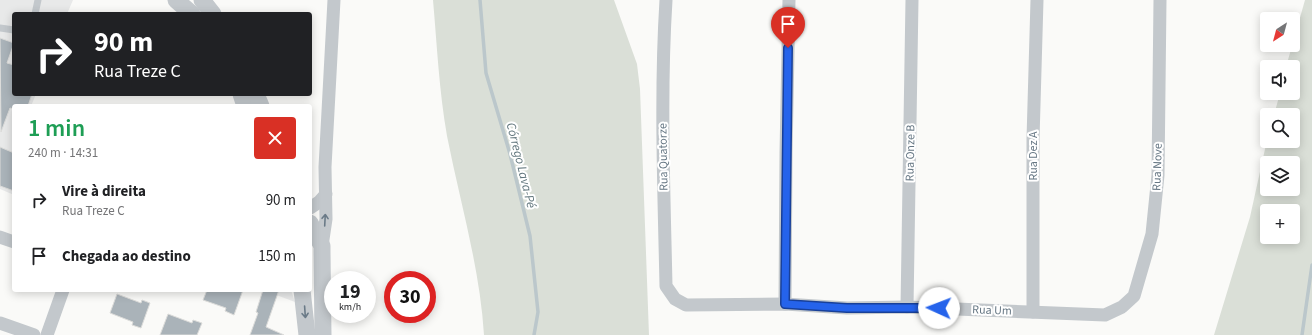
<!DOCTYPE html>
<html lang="pt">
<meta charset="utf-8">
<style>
:root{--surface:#fff;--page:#f6f6f6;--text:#202124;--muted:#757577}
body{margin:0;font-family:"Source Sans 3",sans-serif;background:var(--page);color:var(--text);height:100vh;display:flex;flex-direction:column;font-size:15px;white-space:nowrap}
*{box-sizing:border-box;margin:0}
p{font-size:13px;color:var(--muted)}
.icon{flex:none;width:22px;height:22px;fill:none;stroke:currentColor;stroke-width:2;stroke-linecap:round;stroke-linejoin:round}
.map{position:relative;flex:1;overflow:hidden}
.side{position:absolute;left:12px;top:104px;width:300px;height:188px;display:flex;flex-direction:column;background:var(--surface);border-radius:4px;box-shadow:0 2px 10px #0003}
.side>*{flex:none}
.banner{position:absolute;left:12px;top:12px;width:300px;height:84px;border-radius:4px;box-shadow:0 2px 10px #0003;background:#202124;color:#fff;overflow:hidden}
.needle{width:26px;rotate:216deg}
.buttons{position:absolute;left:1260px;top:12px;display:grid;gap:8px}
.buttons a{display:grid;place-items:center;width:40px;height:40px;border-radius:4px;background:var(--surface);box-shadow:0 2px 10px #0003;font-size:20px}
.speed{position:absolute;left:324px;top:271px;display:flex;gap:8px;font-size:20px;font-weight:700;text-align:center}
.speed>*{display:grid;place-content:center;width:52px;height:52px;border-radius:50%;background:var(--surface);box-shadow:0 2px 10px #0003;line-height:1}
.speed small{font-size:10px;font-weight:400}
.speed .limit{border:6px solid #d22;background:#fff;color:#111}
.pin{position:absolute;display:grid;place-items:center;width:34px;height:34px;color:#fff;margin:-41px -17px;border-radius:50% 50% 50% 0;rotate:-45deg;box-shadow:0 0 4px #0007}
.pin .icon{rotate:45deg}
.me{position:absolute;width:44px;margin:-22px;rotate:272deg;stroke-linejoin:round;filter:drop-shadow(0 0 3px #0008)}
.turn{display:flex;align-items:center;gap:14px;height:84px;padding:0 16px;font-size:18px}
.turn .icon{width:52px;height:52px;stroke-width:2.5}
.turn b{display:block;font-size:28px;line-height:34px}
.round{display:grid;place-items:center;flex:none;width:42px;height:42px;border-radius:4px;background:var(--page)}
.summary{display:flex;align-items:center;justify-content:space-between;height:68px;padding:0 16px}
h1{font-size:24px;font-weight:600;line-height:30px;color:#1e9e55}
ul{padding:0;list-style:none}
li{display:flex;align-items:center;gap:12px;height:56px;padding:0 16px}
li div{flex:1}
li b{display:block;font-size:15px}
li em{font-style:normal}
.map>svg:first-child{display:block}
</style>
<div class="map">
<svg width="1312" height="335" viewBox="0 0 1312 335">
<rect width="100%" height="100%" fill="#fafaf8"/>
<!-- built -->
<g fill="#e8e9e9">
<polygon points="0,0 73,0 67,14 14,14 14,94 36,94 31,106 14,106 14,195 0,189"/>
<polygon points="263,290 291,290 295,302"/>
</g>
<!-- green -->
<g fill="#dadfd7" fill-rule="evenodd">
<path d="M433,0H614L637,64L640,89L649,335H484C480,268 460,202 447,136C439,91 437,45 433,0Z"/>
<path d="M1305,0H1312V335H1214L1250,217L1267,140L1293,141V115H1274L1280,93H1293V67H1286ZM1267,163H1293V189H1267ZM1267,211H1293V237H1267Z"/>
</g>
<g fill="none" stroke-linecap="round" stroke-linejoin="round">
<!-- stream -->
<g stroke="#bbc7cb" stroke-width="3.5">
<polyline points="480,0 486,73 510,154 530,236 538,312 534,335"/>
<polyline points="1302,335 1312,265"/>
</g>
</g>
<!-- building -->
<g fill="#aab3b9" stroke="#dcdcda">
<polygon points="0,38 14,43 7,63 14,65 14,94 32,94 28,106 14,106 14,109 10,108 1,132"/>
<polygon points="0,147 14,153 14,191 0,186"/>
<polygon points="207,290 243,290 234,315 225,311 226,308 203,300"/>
<polygon points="263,290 279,290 266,327 284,335 250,335 258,313 256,312"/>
<polygon points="117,294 141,303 142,300 150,303 141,328 132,325 133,322 110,313"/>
<polygon points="168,314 192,323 193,320 202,323 197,335 160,335"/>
</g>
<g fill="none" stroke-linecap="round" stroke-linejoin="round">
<!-- service -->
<g stroke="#c3c8cc" stroke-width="7">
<polyline points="35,14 38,0"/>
<polyline points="0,28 14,30"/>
</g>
<!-- minor -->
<g stroke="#c3c8cc" stroke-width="13">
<path d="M666,0C660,95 664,191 666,286L675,299L686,305L785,304L847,308L907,307L1105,315L1122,307L1134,296L1152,234L1158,175L1160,0"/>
<polyline points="310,208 319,202 326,194"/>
<polyline points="0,237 14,242"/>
<polyline points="322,246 326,219 325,167 334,0"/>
<polyline points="785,304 786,153 789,0"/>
<polyline points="907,307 912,0"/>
<polyline points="1033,312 1033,139 1037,0"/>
<polyline points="0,323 34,335"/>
<polyline points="47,335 63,290"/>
</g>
<!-- tertiary -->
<g stroke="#c3c8cc" stroke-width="17">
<polyline points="176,0 192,14"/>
<polyline points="202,0 213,14"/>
<polyline points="241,94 245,106"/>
<polyline points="256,94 261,106"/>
<polyline points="310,223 322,246 322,251 323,335"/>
<polyline points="302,290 307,335"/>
</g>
</g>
<!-- one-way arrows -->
<defs><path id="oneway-shaft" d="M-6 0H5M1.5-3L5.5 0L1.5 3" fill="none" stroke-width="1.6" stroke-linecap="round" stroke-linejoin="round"/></defs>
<g stroke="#6a7a87">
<use href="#oneway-shaft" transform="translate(325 220) rotate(-87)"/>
<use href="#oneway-shaft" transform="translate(305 312) rotate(86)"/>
</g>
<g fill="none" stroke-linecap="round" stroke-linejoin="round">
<defs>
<polyline id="route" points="788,48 785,304 847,308 939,308"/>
</defs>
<!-- route casing -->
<use href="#route" stroke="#184099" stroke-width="10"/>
<!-- route -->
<use href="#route" stroke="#2563eb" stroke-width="7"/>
</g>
<g text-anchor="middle" stroke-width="4" stroke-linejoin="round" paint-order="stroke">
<!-- street labels -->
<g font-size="12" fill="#657683" stroke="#fff">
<text transform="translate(910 153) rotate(-89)" y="4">Rua Onze B</text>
<text transform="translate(1033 156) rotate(-90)" y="4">Rua Dez A</text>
<text transform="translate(663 157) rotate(-91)" y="4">Rua Quatorze</text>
<text transform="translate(1157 167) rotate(-88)" y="4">Rua Nove</text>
<text transform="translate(992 310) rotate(2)" y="4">Rua Um</text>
</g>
<!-- water labels -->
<g font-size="13" font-style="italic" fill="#60757c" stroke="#fff">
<text transform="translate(522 165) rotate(76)" y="5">Córrego Lava-Pé</text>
</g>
</g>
</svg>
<div class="buttons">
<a><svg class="needle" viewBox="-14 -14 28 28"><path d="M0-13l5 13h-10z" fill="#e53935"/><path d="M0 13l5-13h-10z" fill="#757577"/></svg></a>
<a><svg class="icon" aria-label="sound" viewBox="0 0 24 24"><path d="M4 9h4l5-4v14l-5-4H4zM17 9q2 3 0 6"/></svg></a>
<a><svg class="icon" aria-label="search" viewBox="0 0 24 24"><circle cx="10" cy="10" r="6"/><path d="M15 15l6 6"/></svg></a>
<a><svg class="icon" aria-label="layers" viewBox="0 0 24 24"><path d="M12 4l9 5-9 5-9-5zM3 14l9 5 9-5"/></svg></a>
<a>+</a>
</div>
<div class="speed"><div>19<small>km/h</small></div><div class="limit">30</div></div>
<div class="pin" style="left:788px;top:48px;background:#d93025"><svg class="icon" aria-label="arrive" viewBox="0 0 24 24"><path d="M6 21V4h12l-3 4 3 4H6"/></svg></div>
<svg class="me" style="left:939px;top:308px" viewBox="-20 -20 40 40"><circle r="19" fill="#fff"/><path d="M0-13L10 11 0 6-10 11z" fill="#2563eb"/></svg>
<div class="banner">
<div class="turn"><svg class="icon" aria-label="right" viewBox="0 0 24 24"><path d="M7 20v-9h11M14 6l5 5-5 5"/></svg><div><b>90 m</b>Rua Treze C</div></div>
</div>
<section class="side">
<div class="summary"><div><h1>1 min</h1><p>240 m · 14:31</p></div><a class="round" style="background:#d93025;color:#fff"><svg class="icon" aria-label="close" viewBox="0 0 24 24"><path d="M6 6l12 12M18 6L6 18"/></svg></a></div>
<ul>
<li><svg class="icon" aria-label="right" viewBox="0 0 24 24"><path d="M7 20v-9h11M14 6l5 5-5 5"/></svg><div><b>Vire à direita</b><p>Rua Treze C</p></div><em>90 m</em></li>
<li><svg class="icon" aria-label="arrive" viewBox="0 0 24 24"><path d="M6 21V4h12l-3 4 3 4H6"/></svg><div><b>Chegada ao destino</b></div><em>150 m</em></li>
</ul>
</section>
</div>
